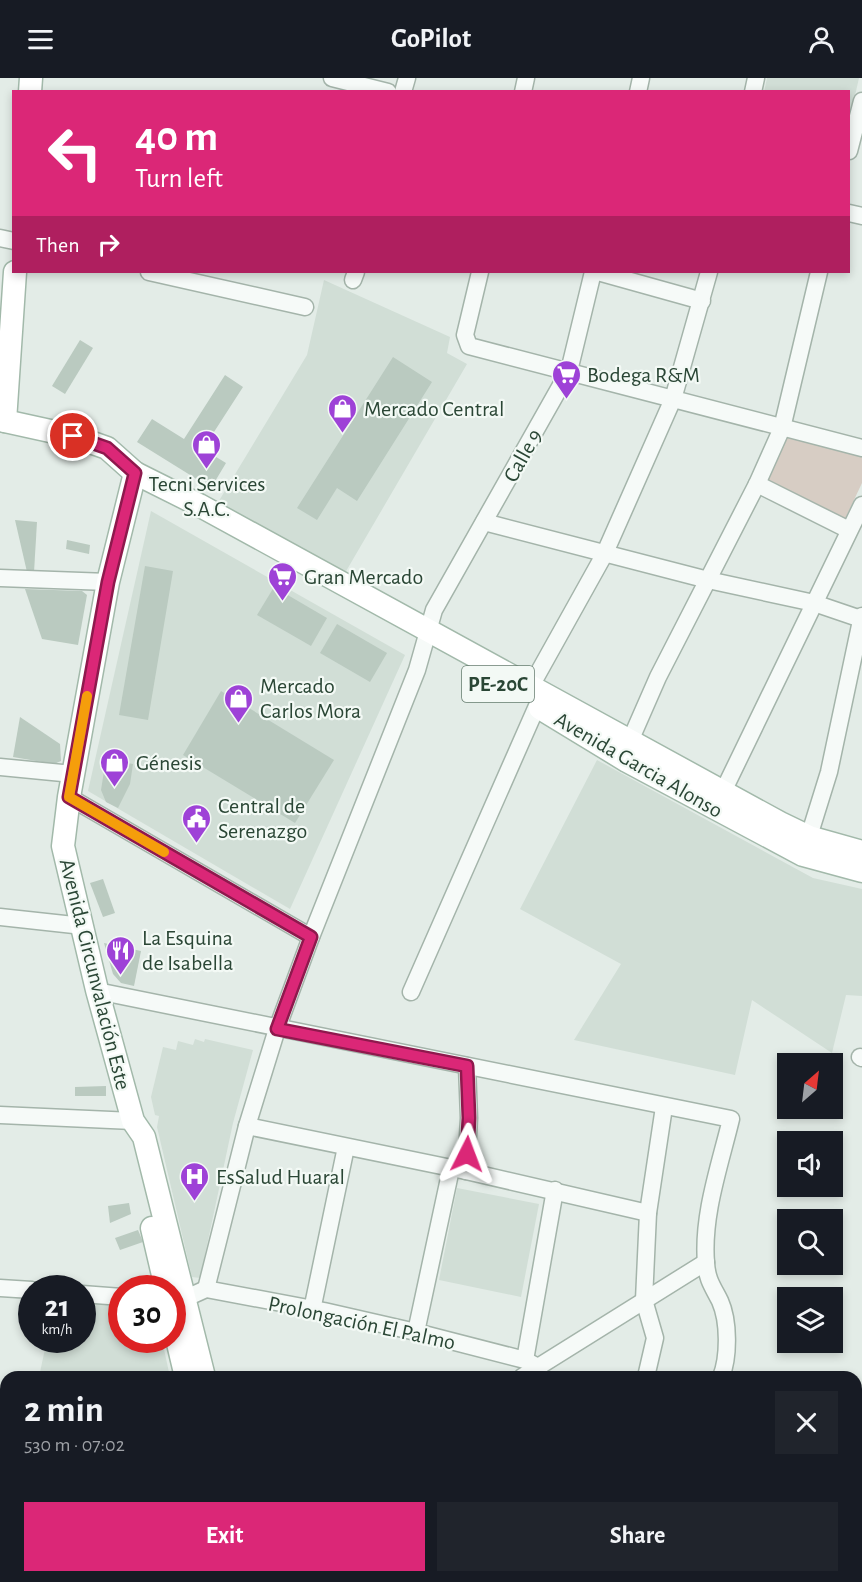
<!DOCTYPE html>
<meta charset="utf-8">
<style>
:root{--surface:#171b24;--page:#20242c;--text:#f1f3f6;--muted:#9ea1a6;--accent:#db2777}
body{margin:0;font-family:"Alegreya Sans",sans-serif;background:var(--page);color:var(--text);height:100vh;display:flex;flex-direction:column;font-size:22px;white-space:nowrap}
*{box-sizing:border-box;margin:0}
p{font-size:20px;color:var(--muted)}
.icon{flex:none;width:33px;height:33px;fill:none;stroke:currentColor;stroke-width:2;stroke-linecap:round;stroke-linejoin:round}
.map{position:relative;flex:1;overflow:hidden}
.side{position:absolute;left:0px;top:1293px;width:862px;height:212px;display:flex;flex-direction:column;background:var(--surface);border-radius:18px 18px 0 0;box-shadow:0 3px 9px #0003}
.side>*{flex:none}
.top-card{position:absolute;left:12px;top:12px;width:838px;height:183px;border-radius:0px;box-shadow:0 3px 9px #0003;background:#db2777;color:#fff;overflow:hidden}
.needle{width:39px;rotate:28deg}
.controls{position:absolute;left:777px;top:975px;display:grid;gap:12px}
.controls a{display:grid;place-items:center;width:66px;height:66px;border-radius:0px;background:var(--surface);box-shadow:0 3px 9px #0003;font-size:30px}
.speed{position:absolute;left:18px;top:1197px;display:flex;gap:12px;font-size:30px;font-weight:700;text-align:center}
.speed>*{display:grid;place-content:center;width:78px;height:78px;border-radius:50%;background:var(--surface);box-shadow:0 3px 9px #0003;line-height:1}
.speed small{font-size:15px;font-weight:400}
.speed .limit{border:9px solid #d22;background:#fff;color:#111}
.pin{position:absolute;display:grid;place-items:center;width:51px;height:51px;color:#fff;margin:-26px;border:3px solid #fff;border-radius:50%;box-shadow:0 2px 6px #0007}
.me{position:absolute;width:66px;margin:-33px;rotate:3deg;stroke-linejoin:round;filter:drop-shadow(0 0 4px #0008)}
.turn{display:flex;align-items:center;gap:21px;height:126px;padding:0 24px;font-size:27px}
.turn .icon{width:78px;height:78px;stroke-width:2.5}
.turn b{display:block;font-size:42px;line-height:51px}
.then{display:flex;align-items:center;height:57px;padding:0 24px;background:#0003;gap:12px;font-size:22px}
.round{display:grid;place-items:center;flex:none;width:63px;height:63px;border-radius:0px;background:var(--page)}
.head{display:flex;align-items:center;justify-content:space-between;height:102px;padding:0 24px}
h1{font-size:36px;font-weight:600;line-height:45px}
.primary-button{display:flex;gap:12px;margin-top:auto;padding:12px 24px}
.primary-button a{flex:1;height:69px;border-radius:0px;background:var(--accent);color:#fff;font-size:24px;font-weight:600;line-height:69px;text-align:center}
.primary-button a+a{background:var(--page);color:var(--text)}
header{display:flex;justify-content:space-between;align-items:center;height:78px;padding:0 24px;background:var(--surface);font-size:27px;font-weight:600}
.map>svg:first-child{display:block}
</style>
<header><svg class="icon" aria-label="menu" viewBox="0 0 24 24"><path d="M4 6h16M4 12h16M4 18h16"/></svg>GoPilot<svg class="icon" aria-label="person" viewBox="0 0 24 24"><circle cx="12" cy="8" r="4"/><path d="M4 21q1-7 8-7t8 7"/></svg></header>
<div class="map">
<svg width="862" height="1504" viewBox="0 0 862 1504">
<rect width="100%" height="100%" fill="#e3ece7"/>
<!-- built -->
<g fill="#d1ded6">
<polygon points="767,0 859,0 849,44 849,14 764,14"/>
<polygon points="324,202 450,259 447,275 467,286 345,495 217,426 307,277"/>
<polygon points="151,433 405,577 290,831 88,713"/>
<polygon points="597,682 813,800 862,811 862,918 846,917 832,975 752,922 735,997 574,962 621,886 520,831"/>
<polygon points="195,961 204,964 205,961 253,972 233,1045 200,1200 192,1199 157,1049 159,1038 155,1037 151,1019 163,969 176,972 178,963 193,967"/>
<polygon points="457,1110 539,1126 521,1219 439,1202"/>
<polygon points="83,1221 121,1225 122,1262 162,1262 170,1299 39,1299 46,1266 52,1262 82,1262"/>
</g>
<!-- green -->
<polygon fill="#d7cdc4" points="783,355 862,375 862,405 845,441 766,401"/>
<!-- building -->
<g fill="#bacac0">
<polygon points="80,262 93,270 65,316 52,308"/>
<polygon points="393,279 432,304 357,423 337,410 317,442 297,430"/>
<polygon points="225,297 243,309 203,371 226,385 211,410 137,364 152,341 184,361"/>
<polygon points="15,442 37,444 34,494 27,494"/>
<polygon points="67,462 90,467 89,476 66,471"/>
<polygon points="145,488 173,493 148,642 119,637"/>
<polygon points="274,509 327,540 311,568 257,537"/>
<polygon points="25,511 82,513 87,517 78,567 42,561"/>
<polygon points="337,546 387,575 370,604 320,575"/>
<polygon points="221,613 334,682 295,745 183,677"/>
<polygon points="20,639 60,666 61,683 54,686 13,679"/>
<polygon points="106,681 133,686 130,706 118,730 106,724 101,712"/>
<polygon points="103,801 115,835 103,839 90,805"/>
<polygon points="104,865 141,873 134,908 121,905 113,896"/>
<polygon points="106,1008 106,1018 75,1018 75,1009"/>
<polygon points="129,1125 131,1136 110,1145 108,1128"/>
<polygon points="138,1152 143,1164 120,1172 115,1160"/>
</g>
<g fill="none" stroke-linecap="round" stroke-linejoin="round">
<defs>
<g id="minor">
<polyline points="332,0 388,14"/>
<polyline points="403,14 407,0"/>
<polyline points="523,14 526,0"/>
<polyline points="638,14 641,0"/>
<polyline points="753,14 756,0"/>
<polyline points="849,73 862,23"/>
<polyline points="849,135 862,138"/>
<polyline points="0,160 14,163"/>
<polyline points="149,194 305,229"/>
<polyline points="480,194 465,257 469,268 862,370"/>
<polyline points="598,194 702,223"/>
<polyline points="353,202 356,194"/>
<polyline points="757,406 849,452"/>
<polyline points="484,444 708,502 814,525 861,541"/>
<polyline points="0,500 108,504"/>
<polyline points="531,608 604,477 673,321 709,194"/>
<polyline points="629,672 630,663 658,599 757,406 782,350 819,194"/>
<polyline points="0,689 73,696"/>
<polyline points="69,719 311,859"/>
<polyline points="718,724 862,427"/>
<polyline points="806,768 829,694 862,538"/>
<polyline points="0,839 83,848"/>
<path d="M97,913L731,1041C720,1087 702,1137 706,1185C707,1202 713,1209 720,1223C729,1243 729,1279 721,1299"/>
<polyline points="411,914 537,628"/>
<polyline points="860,979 862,980"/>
<polyline points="0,1037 133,1043"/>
<polyline points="247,1048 466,1093 648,1135"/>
<polyline points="466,1093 469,1040 467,988"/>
<polyline points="0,1210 32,1212"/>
<polyline points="206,1211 247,1048 277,951 311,859 417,592 434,532 569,293 593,194"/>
<polyline points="82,1216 122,1219"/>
<polyline points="172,1222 186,1220 206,1211 324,1233 416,1254 525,1282 538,1289"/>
<polyline points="312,1232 346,1069"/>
<polyline points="416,1254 451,1091"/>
<polyline points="525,1282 555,1112"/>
<polyline points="522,1299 706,1184"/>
<polyline points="646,1299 655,1260 644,1222 648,1135 664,1029"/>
<polyline points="395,1498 396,1504"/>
<polyline points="449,1498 469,1504"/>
<polyline points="853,1498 862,1500"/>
<polyline points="195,1504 204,1498"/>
<polyline points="517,1504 518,1498"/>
<polyline points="682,1504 683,1498"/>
<polyline points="791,1504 793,1498"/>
</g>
<g id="major">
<polyline points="30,14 31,0"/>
<polyline points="0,342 73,358 107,370 135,395 199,427 780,745 809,759 862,774"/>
<polyline points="5,343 15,194"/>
<polyline points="135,395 108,504 69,719 63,768 97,912 133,1043 144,1059 204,1299"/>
<polyline points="540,630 627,683 803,777 862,793"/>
<polyline points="152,1150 166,1210"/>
<polyline points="172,1240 186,1299"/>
<polyline points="233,1498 234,1504"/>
<polyline points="251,1498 252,1504"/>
</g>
</defs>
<!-- minor casing -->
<use href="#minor" stroke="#a4b4aa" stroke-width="19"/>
<!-- major casing -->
<use href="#major" stroke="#a2b9aa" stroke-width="25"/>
<!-- minor -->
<use href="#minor" stroke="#f6faf8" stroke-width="16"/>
<!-- major -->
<use href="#major" stroke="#fff" stroke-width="22"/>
</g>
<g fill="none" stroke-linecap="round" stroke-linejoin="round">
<defs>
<polyline id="route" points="73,358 107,370 135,395 108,504 69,719 311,859 277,951 467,988 469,1040 467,1076"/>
</defs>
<!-- route casing -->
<use href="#route" stroke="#8e194d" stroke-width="15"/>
<!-- route -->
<use href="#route" stroke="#db2777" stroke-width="10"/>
<!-- slow -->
<polyline stroke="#f59e0b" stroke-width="10" points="87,618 69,719 164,774"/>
</g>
<!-- icons -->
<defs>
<symbol id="supermarket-pin" viewBox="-11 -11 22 30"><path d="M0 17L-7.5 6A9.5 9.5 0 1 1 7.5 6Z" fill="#9e42d7" stroke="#f3f9f5"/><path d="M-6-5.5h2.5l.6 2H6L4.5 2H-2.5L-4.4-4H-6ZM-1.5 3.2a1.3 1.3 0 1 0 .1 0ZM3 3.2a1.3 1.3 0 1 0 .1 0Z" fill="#fff"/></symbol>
<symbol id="shop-pin" viewBox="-11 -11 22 30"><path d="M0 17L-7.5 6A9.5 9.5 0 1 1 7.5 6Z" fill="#9e42d7" stroke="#f3f9f5"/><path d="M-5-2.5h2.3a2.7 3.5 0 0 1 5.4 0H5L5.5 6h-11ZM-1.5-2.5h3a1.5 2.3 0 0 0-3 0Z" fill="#fff"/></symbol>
<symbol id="civic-pin" viewBox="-11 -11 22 30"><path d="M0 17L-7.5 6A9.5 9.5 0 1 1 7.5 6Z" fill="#9e42d7" stroke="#f3f9f5"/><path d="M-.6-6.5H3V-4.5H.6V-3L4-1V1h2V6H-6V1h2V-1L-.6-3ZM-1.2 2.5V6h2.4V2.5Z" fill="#fff"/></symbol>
<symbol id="restaurant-pin" viewBox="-11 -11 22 30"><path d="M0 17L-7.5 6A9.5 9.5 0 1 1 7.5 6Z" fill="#9e42d7" stroke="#f3f9f5"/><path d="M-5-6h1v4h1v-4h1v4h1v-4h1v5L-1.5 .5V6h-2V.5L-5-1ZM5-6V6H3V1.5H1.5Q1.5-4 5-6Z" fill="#fff"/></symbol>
<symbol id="hospital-pin" viewBox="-11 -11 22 30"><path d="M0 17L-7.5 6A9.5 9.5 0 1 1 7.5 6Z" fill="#9e42d7" stroke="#f3f9f5"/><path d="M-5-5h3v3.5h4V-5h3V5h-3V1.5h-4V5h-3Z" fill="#fff"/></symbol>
</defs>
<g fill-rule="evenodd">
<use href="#supermarket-pin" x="550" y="280" width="33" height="45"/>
<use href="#shop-pin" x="326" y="314" width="33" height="45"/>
<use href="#shop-pin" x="190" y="350" width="33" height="45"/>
<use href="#supermarket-pin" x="266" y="482" width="33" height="45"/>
<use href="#shop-pin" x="222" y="604" width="33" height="45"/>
<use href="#shop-pin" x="98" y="668" width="33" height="45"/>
<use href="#civic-pin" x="180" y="724" width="33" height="45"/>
<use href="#restaurant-pin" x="104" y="856" width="33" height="45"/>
<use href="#hospital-pin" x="178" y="1082" width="33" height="45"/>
</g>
<g text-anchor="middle" stroke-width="4.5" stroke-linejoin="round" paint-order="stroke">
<!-- shield labels -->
<rect fill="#f3f9f5" stroke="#667c6f" stroke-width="1.5" x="462" y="588" width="72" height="36" rx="4.5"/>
<g font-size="21" font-weight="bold" fill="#2a4635">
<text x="498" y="613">PE-20C</text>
</g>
<!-- poi labels -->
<g font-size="22" fill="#2a4635" stroke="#f3f9f5" text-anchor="start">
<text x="587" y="304">Bodega R&amp;M</text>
<text x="364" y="338">Mercado Central</text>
<text x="207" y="413" text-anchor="middle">Tecni Services<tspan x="207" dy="25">S.A.C.</tspan></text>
<text x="304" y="506">Gran Mercado</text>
<text x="260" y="615">Mercado<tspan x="260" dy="25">Carlos Mora</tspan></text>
<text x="136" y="692">Génesis</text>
<text x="218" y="735">Central de<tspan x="218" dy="25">Serenazgo</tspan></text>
<text x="142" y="867">La Esquina<tspan x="142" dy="25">de Isabella</tspan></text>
<text x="216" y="1106">EsSalud Huaral</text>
</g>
<!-- street labels -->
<g font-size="22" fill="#2a4635" stroke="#f3f9f5">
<text transform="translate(522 377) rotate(-61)" y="8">Calle 9</text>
<text transform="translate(639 686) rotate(30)" y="8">Avenida Garcia Alonso</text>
<text transform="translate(96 896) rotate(76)" y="8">Avenida Circunvalación Este</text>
<text transform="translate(362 1244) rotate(12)" y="8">Prolongación El Palmo</text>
</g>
</g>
</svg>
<div class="controls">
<a><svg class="needle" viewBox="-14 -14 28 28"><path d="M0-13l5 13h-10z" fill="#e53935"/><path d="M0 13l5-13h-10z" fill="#9ea1a6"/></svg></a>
<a><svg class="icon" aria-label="sound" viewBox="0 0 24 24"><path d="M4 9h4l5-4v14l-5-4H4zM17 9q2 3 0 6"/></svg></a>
<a><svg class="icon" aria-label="search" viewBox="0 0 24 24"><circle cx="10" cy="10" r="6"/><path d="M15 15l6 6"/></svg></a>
<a><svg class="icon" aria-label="layers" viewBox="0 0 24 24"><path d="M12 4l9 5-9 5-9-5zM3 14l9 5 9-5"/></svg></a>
</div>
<div class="speed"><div>21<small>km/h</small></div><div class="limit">30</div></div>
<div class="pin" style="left:73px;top:358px;background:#d93025"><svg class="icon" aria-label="arrive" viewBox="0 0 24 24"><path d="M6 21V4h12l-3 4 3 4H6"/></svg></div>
<svg class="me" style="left:467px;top:1076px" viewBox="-20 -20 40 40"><path d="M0-17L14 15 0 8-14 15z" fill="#db2777" stroke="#fff" stroke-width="4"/></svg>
<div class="top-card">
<div class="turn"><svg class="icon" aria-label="left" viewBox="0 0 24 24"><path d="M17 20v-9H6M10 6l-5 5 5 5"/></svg><div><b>40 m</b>Turn left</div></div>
<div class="then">Then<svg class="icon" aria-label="right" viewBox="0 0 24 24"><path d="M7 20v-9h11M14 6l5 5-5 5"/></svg></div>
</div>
<section class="side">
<div class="head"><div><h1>2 min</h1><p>530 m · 07:02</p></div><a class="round"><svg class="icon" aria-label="close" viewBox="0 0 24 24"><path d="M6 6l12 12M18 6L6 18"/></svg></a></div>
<div class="primary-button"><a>Exit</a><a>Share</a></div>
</section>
</div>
